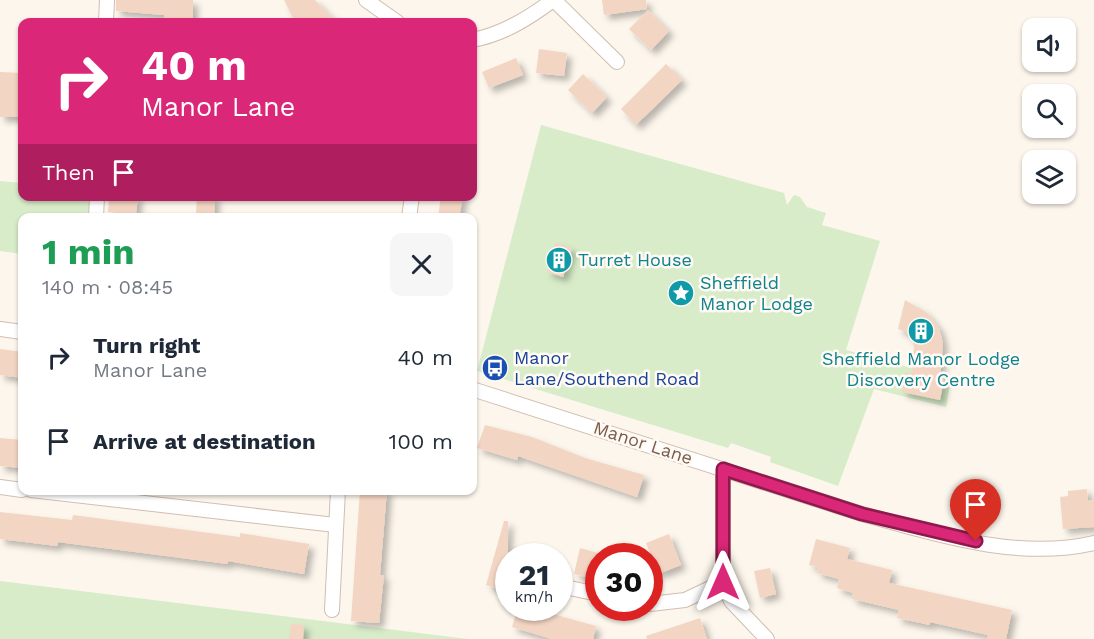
<!DOCTYPE html>
<meta charset="utf-8">
<style>
:root{--surface:#fff;--page:#f6f6f7;--text:#1f2937;--muted:#747a83}
body{margin:0;font-family:"Work Sans",sans-serif;background:var(--page);color:var(--text);height:100vh;display:flex;flex-direction:column;font-size:22px;white-space:nowrap}
*{box-sizing:border-box;margin:0}
p{font-size:20px;color:var(--muted)}
.icon{flex:none;width:33px;height:33px;fill:none;stroke:currentColor;stroke-width:2;stroke-linecap:round;stroke-linejoin:round}
.map{position:relative;flex:1;overflow:hidden}
.panel{position:absolute;left:18px;top:213px;width:459px;height:282px;display:flex;flex-direction:column;background:var(--surface);border-radius:12px;box-shadow:0 2px 4px #0004}
.panel>*{flex:none}
.hud{position:absolute;left:18px;top:18px;width:459px;height:183px;border-radius:12px;box-shadow:0 2px 4px #0004;background:#db2777;color:#fff;overflow:hidden}
.tools{position:absolute;left:1022px;top:18px;display:grid;gap:12px}
.tools a{display:grid;place-items:center;width:54px;height:54px;border-radius:12px;background:var(--surface);box-shadow:0 2px 4px #0004;font-size:30px}
.speed{position:absolute;left:495px;top:543px;display:flex;gap:12px;font-size:30px;font-weight:700;text-align:center}
.speed>*{display:grid;place-content:center;width:78px;height:78px;border-radius:50%;background:var(--surface);box-shadow:0 2px 4px #0004;line-height:1}
.speed small{font-size:15px;font-weight:400}
.speed .limit{border:9px solid #d22;background:#fff;color:#111}
.pin{position:absolute;display:grid;place-items:center;width:51px;height:51px;color:#fff;margin:-62px -26px;border-radius:50% 50% 50% 0;rotate:-45deg;box-shadow:0 0 6px #0007}
.pin .icon{rotate:45deg}
.me{position:absolute;width:66px;margin:-33px;rotate:0deg;stroke-linejoin:round;filter:drop-shadow(0 0 4px #0008)}
.turn{display:flex;align-items:center;gap:21px;height:126px;padding:0 24px;font-size:27px}
.turn .icon{width:78px;height:78px;stroke-width:2.5}
.turn b{display:block;font-size:42px;line-height:51px}
.then{display:flex;align-items:center;height:57px;padding:0 24px;background:#0003;gap:12px;font-size:22px}
.round{display:grid;place-items:center;flex:none;width:63px;height:63px;border-radius:12px;background:var(--page)}
.headline{display:flex;align-items:center;justify-content:space-between;height:102px;padding:0 24px}
h1{font-size:36px;font-weight:700;line-height:45px;color:#1e9e55}
ul{padding:0;list-style:none}
li{display:flex;align-items:center;gap:18px;height:84px;padding:0 24px}
li div{flex:1}
li b{display:block;font-size:22px}
li em{font-style:normal}
.map>svg:first-child{display:block}
</style>
<div class="map">
<svg width="1094" height="639" viewBox="0 0 1094 639">
<defs>
<filter id="shadow"><feDropShadow dx="5" dy="5" stdDeviation="3" flood-color="#0004"/></filter>
</defs>
<rect width="100%" height="100%" fill="#fdf6ec"/>
<!-- green -->
<g fill="#d8ecc9">
<polygon points="541,125 784,193 787,205 794,195 800,197 807,207 826,213 822,225 880,241 846,350 951,379 946,407 874,389 838,486 770,462 771,457 731,443 728,448 477,371"/>
<polygon points="0,181 22,183 22,196 90,197 89,217 22,218 22,254 0,251"/>
<polygon points="0,581 468,639 0,639"/>
</g>
<!-- building -->
<g fill="#f3d5c3" filter="url(#shadow)">
<polygon points="116,0 193,0 193,22 164,22 164,15 116,11"/>
<polygon points="284,0 315,0 336,22 295,22"/>
<polygon points="602,0 646,0 647,9 604,15"/>
<polygon points="648,10 669,31 651,50 629,29"/>
<polygon points="539,49 567,53 564,76 536,73"/>
<polygon points="516,58 523,75 489,88 482,72"/>
<polygon points="666,64 682,80 636,125 621,109"/>
<polygon points="0,72 22,73 22,117 0,117"/>
<polygon points="583,74 607,97 592,113 568,90"/>
<polygon points="109,196 138,196 136,214 108,212"/>
<polygon points="197,196 215,196 214,217 196,216"/>
<polygon points="441,196 463,196 459,218 438,218"/>
<polygon points="555,243 572,248 563,277 547,272"/>
<polygon points="905,300 926,312 939,328 943,343 940,378 944,379 940,400 902,392 906,372 912,373 914,346 911,338 906,332 898,329"/>
<polygon points="0,349 22,352 22,378 0,375"/>
<polygon points="485,425 532,437 585,458 644,475 637,497 518,456 517,460 477,448"/>
<polygon points="0,438 22,440 22,468 0,466"/>
<polygon points="1087,489 1088,501 1094,500 1094,527 1063,529 1060,497 1068,496 1068,491"/>
<polygon points="360,490 387,490 380,575 384,575 379,623 351,621"/>
<polygon points="0,512 72,520 73,515 240,537 240,533 309,544 304,574 228,561 228,564 58,542 57,546 0,539"/>
<polygon points="504,521 508,521 508,592 486,585"/>
<polygon points="669,534 681,565 658,574 646,543"/>
<polygon points="816,539 850,548 847,559 892,570 889,583 1012,610 1006,639 987,639 988,635 930,622 930,625 897,618 899,610 852,599 853,593 837,588 839,579 817,573 818,567 809,565"/>
<polygon points="580,548 598,553 598,580 574,574"/>
<polygon points="770,568 776,594 760,598 754,571"/>
<polygon points="518,608 531,608 596,626 593,639 552,639 512,627"/>
<polygon points="700,618 707,639 647,639 646,636"/>
<polygon points="291,624 304,625 303,639 289,639"/>
</g>
<g fill="none" stroke-linecap="round" stroke-linejoin="round">
<defs>
<g id="street">
<polyline points="366,0 397,22"/>
<polyline points="554,0 617,62"/>
<polyline points="106,22 107,0"/>
<path d="M472,40C502,35 529,18 553,0"/>
<polyline points="96,218 97,196"/>
<polyline points="409,218 412,196"/>
<polyline points="0,329 22,332"/>
<path d="M472,389L862,514C936,534 1017,561 1094,543"/>
<polyline points="723,469 723,582 731,601 767,639"/>
<polyline points="0,487 22,490"/>
<polyline points="31,490 335,525"/>
<polyline points="560,586 598,594"/>
<polyline points="650,604 685,600 723,582"/>
<polyline points="332,610 338,490"/>
</g>
</defs>
<!-- street casing -->
<use href="#street" stroke="#d1beb0" stroke-width="16"/>
<!-- street -->
<use href="#street" stroke="#fff" stroke-width="14"/>
</g>
<g fill="none" stroke-linecap="round" stroke-linejoin="round">
<defs>
<polyline id="route" points="723,582 723,469 862,514 976,541"/>
</defs>
<!-- route casing -->
<use href="#route" stroke="#8e194d" stroke-width="15"/>
<!-- route -->
<use href="#route" stroke="#db2777" stroke-width="10"/>
</g>
<!-- icons -->
<defs>
<symbol id="building-disc" viewBox="-11 -11 22 22"><circle r="9.5" fill="#0f9aa8" stroke="#fffaf3"/><path d="M-4-6H4V6H1V3H-1V6H-4ZM-2.5-4.3h1.7v1.8h-1.7ZM.8-4.3h1.7v1.8H.8ZM-2.5-1h1.7V.8h-1.7ZM.8-1h1.7V.8H.8Z" fill="#fff"/></symbol>
<symbol id="sight-disc" viewBox="-11 -11 22 22"><circle r="9.5" fill="#0f9aa8" stroke="#fffaf3"/><path d="M0-6L1.8-2.2L6-1.7L2.9 1.2L3.7 5.4L0 3.3L-3.7 5.4L-2.9 1.2L-6-1.7L-1.8-2.2Z" fill="#fff"/></symbol>
<symbol id="bus-disc" viewBox="-11 -11 22 22"><circle r="9.5" fill="#1a4fb4" stroke="#fffaf3"/><path d="M-5-6H5V4H4V6H2V4H-2V6H-4V4H-5ZM-3.5-4V0h7V-4ZM-3.5 1.2v1.5H-2V1.2ZM2 1.2v1.5H3.5V1.2Z" fill="#fff"/></symbol>
</defs>
<g fill-rule="evenodd">
<use href="#building-disc" x="544" y="245" width="30" height="30"/>
<use href="#sight-disc" x="666" y="278" width="30" height="30"/>
<use href="#building-disc" x="906" y="316" width="30" height="30"/>
<use href="#bus-disc" x="480" y="353" width="30" height="30"/>
</g>
<g text-anchor="middle" stroke-width="5" stroke-linejoin="round" paint-order="stroke">
<!-- culture labels -->
<g font-size="18" fill="#0d838f" stroke="#fffaf3" text-anchor="start">
<text x="578" y="266">Turret House</text>
<text x="700" y="289">Sheffield<tspan x="700" dy="21">Manor Lodge</tspan></text>
<text x="921" y="365" text-anchor="middle">Sheffield Manor Lodge<tspan x="921" dy="21">Discovery Centre</tspan></text>
</g>
<!-- transit labels -->
<g font-size="18" fill="#164399" stroke="#fffaf3" text-anchor="start">
<text x="514" y="364">Manor<tspan x="514" dy="21">Lane/Southend Road</tspan></text>
</g>
<!-- street labels -->
<g font-size="18" fill="#7a5c4d" stroke="#fffaf3">
<text transform="translate(643 443) rotate(18)" y="6">Manor Lane</text>
</g>
</g>
</svg>
<div class="tools">
<a><svg class="icon" aria-label="sound" viewBox="0 0 24 24"><path d="M4 9h4l5-4v14l-5-4H4zM17 9q2 3 0 6"/></svg></a>
<a><svg class="icon" aria-label="search" viewBox="0 0 24 24"><circle cx="10" cy="10" r="6"/><path d="M15 15l6 6"/></svg></a>
<a><svg class="icon" aria-label="layers" viewBox="0 0 24 24"><path d="M12 4l9 5-9 5-9-5zM3 14l9 5 9-5"/></svg></a>
</div>
<div class="speed"><div>21<small>km/h</small></div><div class="limit">30</div></div>
<div class="pin" style="left:976px;top:541px;background:#d93025"><svg class="icon" aria-label="arrive" viewBox="0 0 24 24"><path d="M6 21V4h12l-3 4 3 4H6"/></svg></div>
<svg class="me" style="left:723px;top:582px" viewBox="-20 -20 40 40"><path d="M0-17L14 15 0 8-14 15z" fill="#db2777" stroke="#fff" stroke-width="4"/></svg>
<div class="hud">
<div class="turn"><svg class="icon" aria-label="right" viewBox="0 0 24 24"><path d="M7 20v-9h11M14 6l5 5-5 5"/></svg><div><b>40 m</b>Manor Lane</div></div>
<div class="then">Then<svg class="icon" aria-label="arrive" viewBox="0 0 24 24"><path d="M6 21V4h12l-3 4 3 4H6"/></svg></div>
</div>
<section class="panel">
<div class="headline"><div><h1>1 min</h1><p>140 m · 08:45</p></div><a class="round"><svg class="icon" aria-label="close" viewBox="0 0 24 24"><path d="M6 6l12 12M18 6L6 18"/></svg></a></div>
<ul>
<li><svg class="icon" aria-label="right" viewBox="0 0 24 24"><path d="M7 20v-9h11M14 6l5 5-5 5"/></svg><div><b>Turn right</b><p>Manor Lane</p></div><em>40 m</em></li>
<li><svg class="icon" aria-label="arrive" viewBox="0 0 24 24"><path d="M6 21V4h12l-3 4 3 4H6"/></svg><div><b>Arrive at destination</b></div><em>100 m</em></li>
</ul>
</section>
</div>
